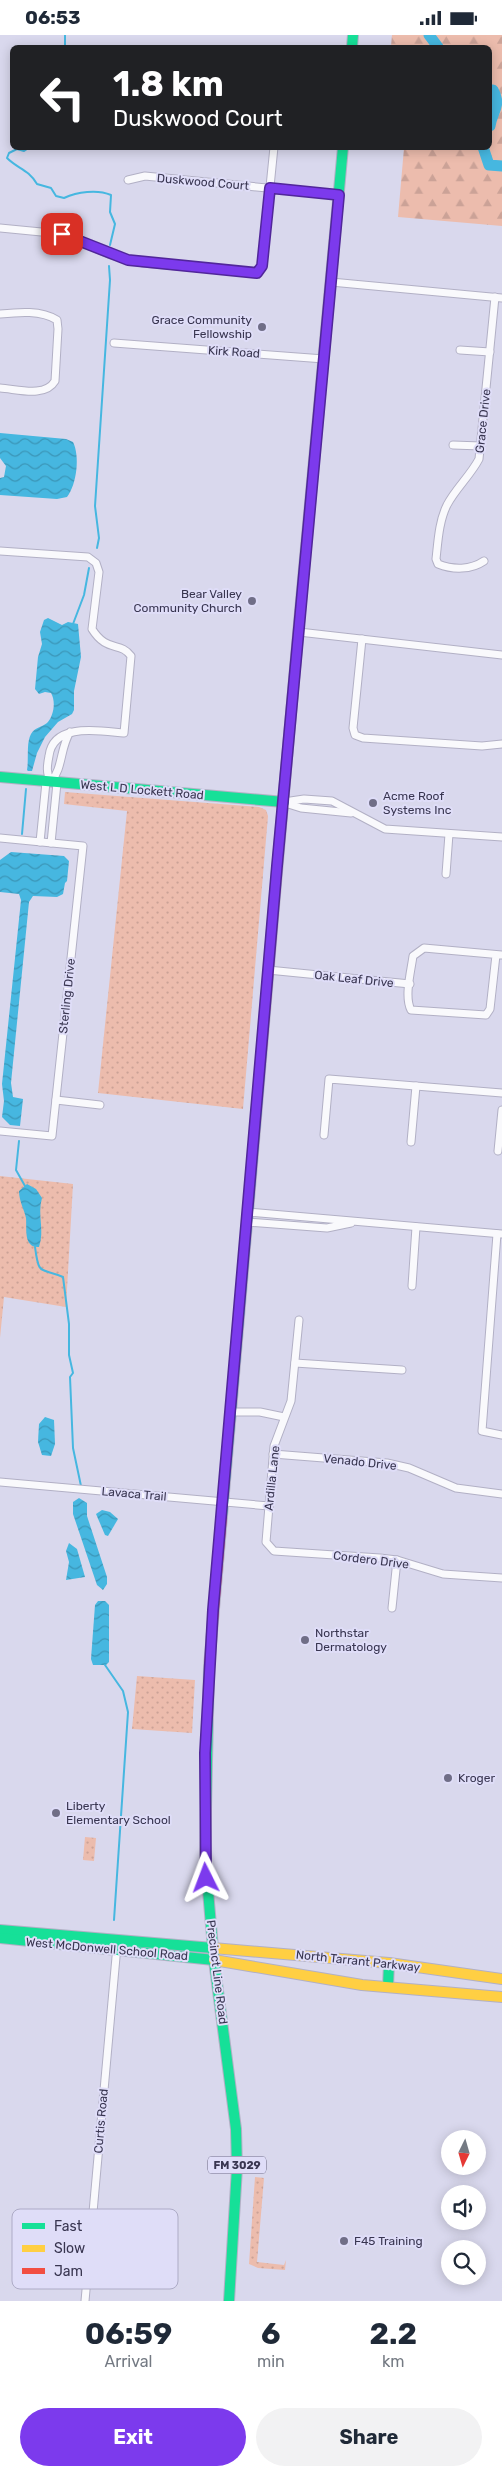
<!DOCTYPE html>
<style>
:root{--surface:#fff;--page:#f2f2f3;--text:#1f2937;--muted:#747a83;--accent:#7c3aed}
body{margin:0;font-family:Rubik,sans-serif;background:var(--page);color:var(--text);height:100vh;display:flex;flex-direction:column;font-size:19px;white-space:nowrap}
*{box-sizing:border-box;margin:0}
p{font-size:16px;color:var(--muted)}
.icon{flex:none;width:28px;height:28px;fill:none;stroke:currentColor;stroke-width:2;stroke-linecap:round;stroke-linejoin:round}
.map{position:relative;height:2266px;overflow:hidden}
.drawer{display:flex;flex-direction:column;background:var(--surface);flex:1}
.drawer>*{flex:none}
.guide{position:absolute;left:10px;top:10px;width:482px;height:105px;border-radius:8px;box-shadow:0 2px 12px #0003;background:#202124;color:#fff;overflow:hidden}
.needle{width:32px;rotate:185deg}
.tools{position:absolute;left:441px;top:2095px;display:grid;gap:10px}
.tools a{display:grid;place-items:center;width:45px;height:45px;border-radius:50%;background:var(--surface);box-shadow:0 2px 12px #0003;font-size:25px}
.pin{position:absolute;display:grid;place-items:center;width:42px;height:42px;color:#fff;margin:-21px;border-radius:10px;box-shadow:0 2px 8px #0006}
.me{position:absolute;width:55px;margin:-28px;rotate:357deg;stroke-linejoin:round;filter:drop-shadow(0 0 4px #0008)}
.turn{display:flex;align-items:center;gap:18px;height:105px;padding:0 20px;font-size:22px}
.turn .icon{width:65px;height:65px;stroke-width:2.5}
.turn b{display:block;font-size:35px;line-height:42px}
.eta{display:flex;justify-content:space-evenly;align-items:center;height:85px;text-align:center}
.eta b{font-size:30px;font-weight:700;line-height:35px}
.cta{display:flex;gap:10px;margin-top:auto;padding:10px 20px}
.cta a{flex:1;height:58px;border-radius:30px;background:var(--accent);color:#fff;font-size:20px;font-weight:700;line-height:58px;text-align:center}
.cta a+a{background:var(--page);color:var(--text)}
.status{display:flex;justify-content:space-between;align-items:center;height:35px;padding:0 25px;background:var(--surface);direction:ltr}
.status svg{height:14px;fill:currentColor}
.map>svg:first-child{display:block}
</style>
<div class="status"><b>06:53</b><svg viewBox="0 0 49 12"><path d="M0 12V9h3v3zM5 12V6h3v6zM10 12V3h3v9zM15 12V0h3v12zM26 1h20v11H26zM47 4h2v5h-2z"/></svg></div>
<div class="map">
<svg width="502" height="2266" viewBox="0 0 502 2266">
<defs>
<pattern id="green-dots" width="8" height="8" patternUnits="userSpaceOnUse" patternTransform="scale(1.25)"><rect width="8" height="8" fill="#ecbcad"/><path d="M2 2h.1M6 6h.1" fill="none" stroke="#cba297" stroke-width="1.8" stroke-linecap="round"/></pattern>
<pattern id="forest-firs" width="22" height="20" patternUnits="userSpaceOnUse" patternTransform="scale(1.25)"><rect width="22" height="20" fill="#ecbcad"/><path d="M5 1l3.5 6h-7zM16 11l3.5 6h-7z" fill="#cba297"/></pattern>
<pattern id="water-waves" width="16" height="10" patternUnits="userSpaceOnUse" patternTransform="scale(1.25)"><rect width="16" height="10" fill="#46b7e0"/><path d="M0 5q4-4 8 0t8 0" fill="none" stroke="#3b96b8"/></pattern>
</defs>
<rect width="100%" height="100%" fill="#d9d8ed"/>
<!-- green -->
<g fill="url(#green-dots)">
<polygon points="65,757 259,772 266,775 268,781 243,1074 98,1058 127,776 64,769"/>
<polygon points="0,1141 73,1149 66,1272 4,1262 0,1303"/>
<polygon points="137,1641 195,1645 192,1698 132,1694"/>
<polygon points="85,1802 96,1803 94,1826 83,1825"/>
<polygon points="255,2142 264,2143 257,2227 284,2230 286,2225 285,2235 258,2233 249,2229"/>
</g>
<!-- forest -->
<polygon fill="url(#forest-firs)" points="392,0 502,0 502,191 398,182 404,113 490,112 490,12 391,11"/>
<!-- water -->
<g fill="url(#water-waves)">
<path d="M0,398L66,404L73,407C80,421 77,449 67,462L57,464L0,460V443L4,442L6,431L0,423Z"/>
<path d="M48,583L62,590L68,587L78,589L81,622L74,656V675L72,679L58,687L45,702L37,718L32,736H28L27,735C29,724 26,708 31,699C35,692 41,693 47,688C54,681 56,666 51,658L45,657L39,659L35,654L38,622L42,609L40,597L44,585Z"/>
<polygon points="11,817 64,821 69,826 67,846 65,848 63,859 57,862 33,861 29,867 11,1048 13,1062 23,1064 20,1091 10,1090 2,1082 4,1066 2,1049 21,865 19,859 0,857 0,825"/>
<path d="M27,1149L36,1154L42,1163C37,1180 45,1195 39,1212C23,1213 27,1193 26,1183C24,1174 19,1166 19,1156Z"/>
<polygon points="45,1382 54,1385 55,1409 51,1421 42,1420 38,1407 39,1389"/>
<polygon points="79,1463 87,1468 87,1481 107,1542 107,1549 103,1555 97,1550 73,1479 73,1467"/>
<polygon points="102,1475 110,1477 118,1484 108,1501 105,1500 96,1479"/>
<polygon points="69,1508 77,1514 85,1542 66,1545 69,1527 66,1516"/>
<polygon points="98,1566 105,1566 109,1570 109,1627 106,1630 93,1630 91,1624 95,1570"/>
</g>
<g fill="none" stroke-linecap="round" stroke-linejoin="round">
<!-- stream -->
<g stroke="#46b7e0" stroke-width="2">
<polyline points="65,0 65,12"/>
<path d="M30,112L24,116L17,114L9,118L7,123C18,134 28,134 37,149L51,153L56,161L64,163C77,157 97,154 111,160L110,177L115,189L110,210"/>
<polyline points="97,513 99,503 95,471 110,245 109,231"/>
<polyline points="73,589 84,560 89,533"/>
<polyline points="22,799 26,754"/>
<polyline points="19,1106 16,1135 25,1151"/>
<path d="M35,1212C39,1242 40,1232 63,1242L69,1289V1320L73,1338L70,1342L73,1413L81,1451"/>
<polyline points="105,1630 123,1656 128,1677 114,1885"/>
</g>
<!-- river -->
<g stroke="#46b7e0" stroke-width="11">
<polyline points="429,0 438,12"/>
<path d="M490,55H493C502,71 492,76 490,91"/>
<polyline points="483,112 489,130 502,131"/>
</g>
<defs>
<g id="street">
<polyline points="128,145 145,141 339,160"/>
<polyline points="0,193 62,199 111,220 142,228 257,238 262,231 274,112"/>
<polyline points="331,247 502,263"/>
<path d="M0,279C19,277 41,275 57,285L58,294L55,346C45,363 17,354 0,353"/>
<polyline points="114,308 324,324"/>
<polyline points="460,315 490,317"/>
<polyline points="453,410 481,411"/>
<path d="M0,516L88,522L96,528L99,537L92,594C107,618 120,606 131,621L124,698C100,696 53,687 49,721C47,731 46,738 51,747C63,733 60,713 70,697"/>
<path d="M484,526C471,535 453,535 438,529L436,524C438,506 439,486 447,470C456,453 470,441 479,424L495,262"/>
<polyline points="299,597 502,620"/>
<polyline points="362,604 353,693 355,700 363,703 482,711 502,709"/>
<polyline points="284,767 304,764 332,766 385,794 502,802"/>
<polyline points="285,768 301,773 351,778"/>
<polyline points="0,803 83,811 52,1101 0,1096"/>
<polyline points="40,807 46,747"/>
<polyline points="51,808 57,748"/>
<polyline points="446,839 449,799"/>
<path d="M496,920L490,974L486,980L411,975C404,962 411,936 413,921L424,913L502,920"/>
<polyline points="268,935 410,949"/>
<polyline points="56,1065 100,1070"/>
<polyline points="324,1100 329,1044 502,1058"/>
<polyline points="411,1107 416,1051"/>
<polyline points="498,1116 502,1075"/>
<polyline points="247,1177 502,1199"/>
<polyline points="247,1187 327,1193 351,1188"/>
<polyline points="497,1199 482,1396 502,1400"/>
<polyline points="412,1251 416,1192"/>
<polyline points="299,1285 291,1366 274,1411 266,1507 274,1516 380,1523 397,1525 443,1539 502,1543"/>
<polyline points="295,1328 402,1335"/>
<polyline points="230,1377 260,1377 284,1382"/>
<polyline points="273,1419 387,1428 409,1433 456,1453 502,1459"/>
<polyline points="0,1447 269,1471"/>
<polyline points="392,1573 397,1525"/>
<polyline points="85,2266 117,1911"/>
</g>
<g id="fast">
<polyline points="352,12 353,0"/>
<polyline points="300,577 343,112"/>
<polyline points="0,742 284,767"/>
<polyline points="222,1481 262,1012"/>
<polyline points="209,1632 205,1821 214,1925 236,2094 237,2133 229,2266"/>
<polyline points="0,1895 213,1913"/>
<polyline points="0,1903 214,1925"/>
<polyline points="388,1952 389,1928"/>
</g>
<g id="slow">
<polyline points="276,848 300,577"/>
<polyline points="213,1913 389,1928 502,1944"/>
<polyline points="214,1925 362,1950 502,1962"/>
</g>
<g id="jam">
<polyline points="262,1012 276,848"/>
<polyline points="209,1632 222,1481"/>
</g>
</defs>
<!-- street casing -->
<use href="#street" stroke="#b2b0c5" stroke-width="9"/>
<!-- fast casing -->
<use href="#fast" stroke="#b2b0c5" stroke-width="12"/>
<!-- slow casing -->
<use href="#slow" stroke="#b2b0c5" stroke-width="12"/>
<!-- jam casing -->
<use href="#jam" stroke="#b2b0c5" stroke-width="12"/>
<!-- street -->
<use href="#street" stroke="#f9f9fc" stroke-width="7"/>
<!-- fast -->
<use href="#fast" stroke="#16e098" stroke-width="10"/>
<!-- slow -->
<use href="#slow" stroke="#ffcf43" stroke-width="10"/>
<!-- jam -->
<use href="#jam" stroke="#f24e42" stroke-width="10"/>
</g>
<g fill="none" stroke-linecap="round" stroke-linejoin="round">
<defs>
<polyline id="route" points="62,199 128,225 257,238 262,231 270,153 339,160 277,831 213,1575 205,1718 206,1843"/>
</defs>
<!-- route casing -->
<use href="#route" stroke="#51269a" stroke-width="12"/>
<!-- route -->
<use href="#route" stroke="#7c3aed" stroke-width="9"/>
</g>
<!-- markers -->
<g fill="#706e87" stroke="#dfddf8" stroke-width="2">
<circle cx="262" cy="292" r="5"/>
<circle cx="252" cy="566" r="5"/>
<circle cx="373" cy="768" r="5"/>
<circle cx="305" cy="1605" r="5"/>
<circle cx="448" cy="1743" r="5"/>
<circle cx="56" cy="1778" r="5"/>
<circle cx="344" cy="2206" r="5"/>
</g>
<g text-anchor="middle" stroke-width="4" stroke-linejoin="round" paint-order="stroke">
<!-- shield labels -->
<rect fill="#dfddf8" stroke="#6a6782" stroke-width="1" x="208" y="2121.5" width="58" height="17" rx="4"/>
<g font-size="11" font-weight="bold" fill="#383550">
<text x="237" y="2134">FM 3029</text>
</g>
<!-- street labels -->
<g font-size="12" fill="#383550" stroke="#dfddf8">
<text transform="translate(203 147) rotate(5)" y="4">Duskwood Court</text>
<text transform="translate(234 317) rotate(4)" y="4">Kirk Road</text>
<text transform="translate(483 386) rotate(-84)" y="4">Grace Drive</text>
<text transform="translate(142 755) rotate(5)" y="4">West L D Lockett Road</text>
<text transform="translate(354 944) rotate(6)" y="4">Oak Leaf Drive</text>
<text transform="translate(67 961) rotate(-84)" y="4">Sterling Drive</text>
<text transform="translate(360 1427) rotate(6)" y="4">Venado Drive</text>
<text transform="translate(272 1443) rotate(-84)" y="4">Ardilla Lane</text>
<text transform="translate(134 1459) rotate(5)" y="4">Lavaca Trail</text>
<text transform="translate(371 1525) rotate(7)" y="4">Cordero Drive</text>
<text transform="translate(107 1914) rotate(5)" y="4">West McDonwell School Road</text>
<text transform="translate(358 1926) rotate(6)" y="4">North Tarrant Parkway</text>
<text transform="translate(217 1937) rotate(83)" y="4">Precinct Line Road</text>
<text transform="translate(101 2086) rotate(-85)" y="4">Curtis Road</text>
</g>
<!-- poi labels -->
<g font-size="12" fill="#383550" stroke="#dfddf8" text-anchor="start">
<text x="252" y="289" text-anchor="end">Grace Community<tspan x="252" dy="14">Fellowship</tspan></text>
<text x="242" y="563" text-anchor="end">Bear Valley<tspan x="242" dy="14">Community Church</tspan></text>
<text x="383" y="765">Acme Roof<tspan x="383" dy="14">Systems Inc</tspan></text>
<text x="315" y="1602">Northstar<tspan x="315" dy="14">Dermatology</tspan></text>
<text x="458" y="1747">Kroger</text>
<text x="66" y="1775">Liberty<tspan x="66" dy="14">Elementary School</tspan></text>
<text x="354" y="2210">F45 Training</text>
</g>
</g>
<!-- legend -->
<rect x="12" y="2174" width="166" height="80" rx="8" fill="#dfddf8" stroke="#adabc6" stroke-width="1"/>
<rect x="22" y="2188" width="23" height="6" fill="#16e098"/>
<rect x="22" y="2210" width="23" height="7" fill="#ffcf43"/>
<rect x="22" y="2233" width="23" height="6" fill="#f24e42"/>
<g font-size="14" fill="#383550">
<text x="54" y="2196">Fast</text>
<text x="54" y="2218">Slow</text>
<text x="54" y="2241">Jam</text>
</g>
</svg>
<div class="tools">
<a><svg class="needle" viewBox="-14 -14 28 28"><path d="M0-13l5 13h-10z" fill="#e53935"/><path d="M0 13l5-13h-10z" fill="#747a83"/></svg></a>
<a><svg class="icon" aria-label="sound" viewBox="0 0 24 24"><path d="M4 9h4l5-4v14l-5-4H4zM17 9q2 3 0 6"/></svg></a>
<a><svg class="icon" aria-label="search" viewBox="0 0 24 24"><circle cx="10" cy="10" r="6"/><path d="M15 15l6 6"/></svg></a>
</div>
<div class="pin" style="left:62px;top:199px;background:#d93025"><svg class="icon" aria-label="arrive" viewBox="0 0 24 24"><path d="M6 21V4h12l-3 4 3 4H6"/></svg></div>
<svg class="me" style="left:206px;top:1843px" viewBox="-20 -20 40 40"><path d="M0-17L14 15 0 8-14 15z" fill="#7c3aed" stroke="#fff" stroke-width="4"/></svg>
<div class="guide">
<div class="turn"><svg class="icon" aria-label="left" viewBox="0 0 24 24"><path d="M17 20v-9H6M10 6l-5 5 5 5"/></svg><div><b>1.8 km</b>Duskwood Court</div></div>
</div>
</div>
<section class="drawer">
<div class="eta">
<div><b>06:59</b><p>Arrival</p></div>
<div><b>6</b><p>min</p></div>
<div><b>2.2</b><p>km</p></div>
</div>
<div class="cta"><a>Exit</a><a>Share</a></div>
</section>
